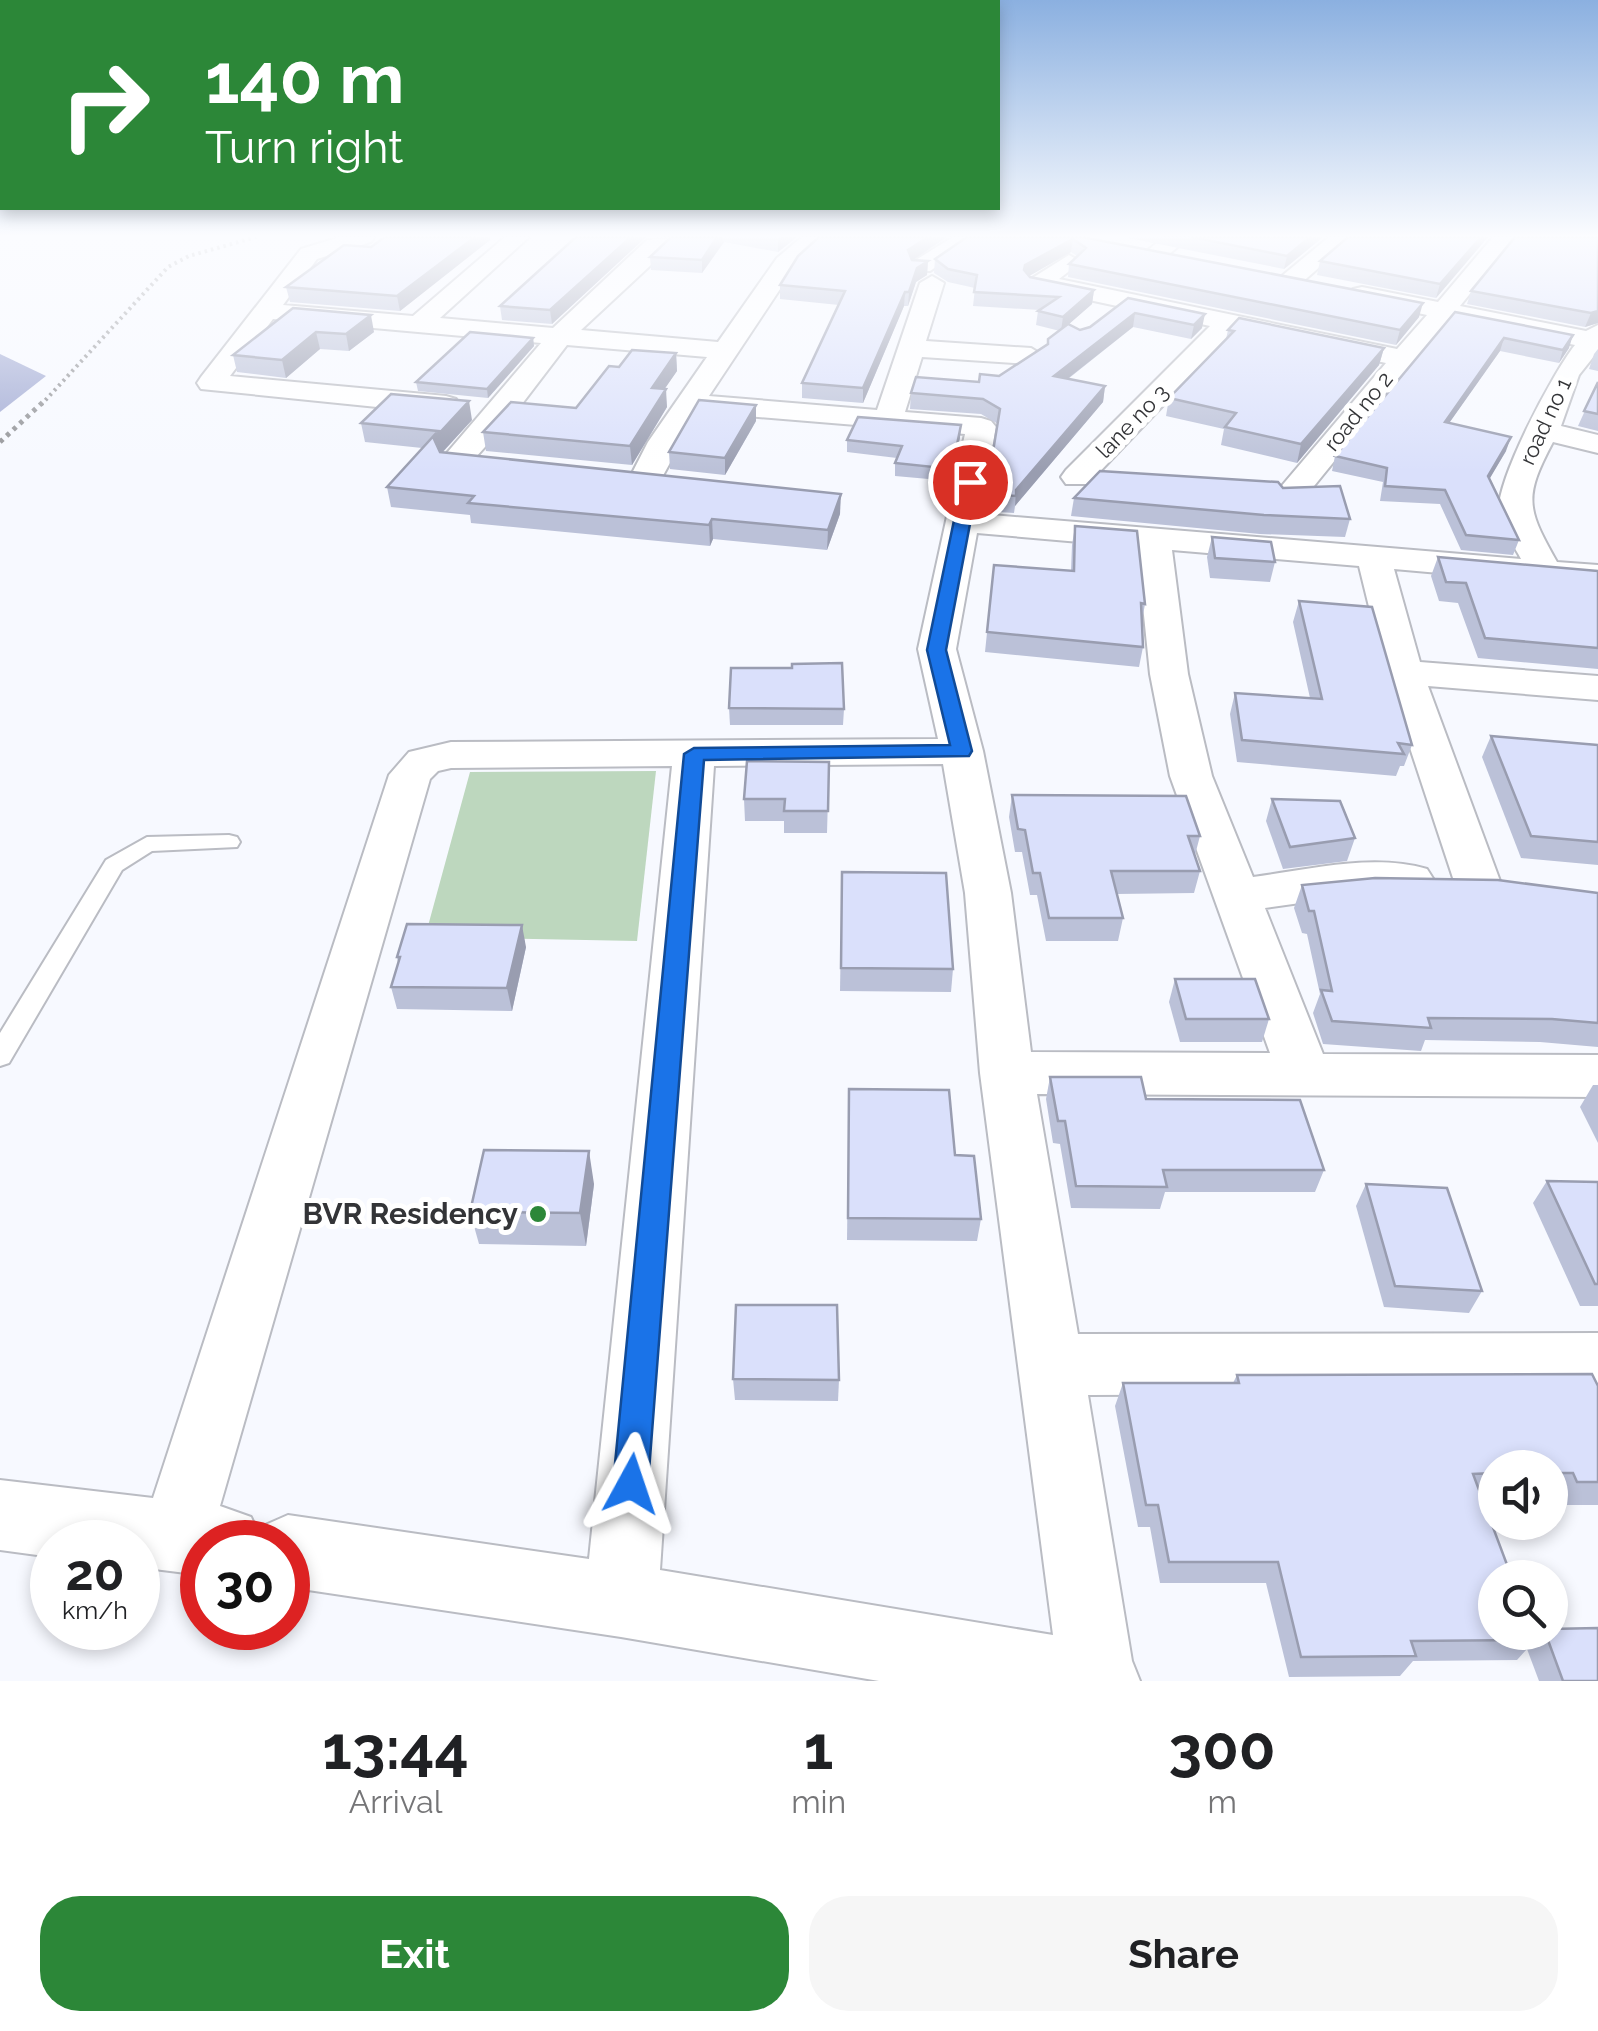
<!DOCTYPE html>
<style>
:root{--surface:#fff;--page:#f6f6f6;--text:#202124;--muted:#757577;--accent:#2c8738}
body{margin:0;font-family:Raleway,sans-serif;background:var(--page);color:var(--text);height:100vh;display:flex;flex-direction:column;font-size:38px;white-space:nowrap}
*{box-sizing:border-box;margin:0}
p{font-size:32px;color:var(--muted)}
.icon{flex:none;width:55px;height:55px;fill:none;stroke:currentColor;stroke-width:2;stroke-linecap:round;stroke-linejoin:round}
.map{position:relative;height:1681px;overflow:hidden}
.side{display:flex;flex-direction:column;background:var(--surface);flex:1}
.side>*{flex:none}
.banner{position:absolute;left:0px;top:0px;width:1000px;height:210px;box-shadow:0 5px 15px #0003;background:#2c8738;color:#fff;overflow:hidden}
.buttons{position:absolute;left:1478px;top:1450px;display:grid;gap:20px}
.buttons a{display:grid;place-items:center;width:90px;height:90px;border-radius:50%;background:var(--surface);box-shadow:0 5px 15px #0003;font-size:50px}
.speed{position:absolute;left:30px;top:1520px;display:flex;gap:20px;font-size:50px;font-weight:700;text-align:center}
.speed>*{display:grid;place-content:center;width:130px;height:130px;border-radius:50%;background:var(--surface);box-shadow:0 5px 15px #0003;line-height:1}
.speed small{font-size:25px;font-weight:400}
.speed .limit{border:15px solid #d22;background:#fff;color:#111}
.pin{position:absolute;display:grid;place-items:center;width:85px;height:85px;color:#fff;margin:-42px;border:5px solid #fff;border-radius:50%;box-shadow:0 2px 10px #0007}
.me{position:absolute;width:110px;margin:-55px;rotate:5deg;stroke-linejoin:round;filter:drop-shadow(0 0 8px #0008)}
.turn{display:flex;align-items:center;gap:35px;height:210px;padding:0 40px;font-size:45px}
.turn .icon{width:130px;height:130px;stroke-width:2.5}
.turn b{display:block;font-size:70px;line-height:85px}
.eta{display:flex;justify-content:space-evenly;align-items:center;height:170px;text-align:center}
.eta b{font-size:60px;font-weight:700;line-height:70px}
.button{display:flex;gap:20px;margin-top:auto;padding:20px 40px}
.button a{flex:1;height:115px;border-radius:40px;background:var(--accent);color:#fff;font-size:40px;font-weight:700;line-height:115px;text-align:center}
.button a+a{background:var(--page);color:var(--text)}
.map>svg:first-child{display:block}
</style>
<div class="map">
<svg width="1598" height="1681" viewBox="0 0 1598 1681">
<rect width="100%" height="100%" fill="#f7f9ff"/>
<!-- green -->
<polygon fill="#bdd7be" points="656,771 637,941 425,937 470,772"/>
<!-- water -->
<polygon fill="#a0a9d3" points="0,354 46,376 0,412"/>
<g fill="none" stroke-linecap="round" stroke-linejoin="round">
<defs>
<polygon id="service" points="229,835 237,837 240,842 237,847 152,851 122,870 9,1063 0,1066 0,1033 106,860 147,837"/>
<g id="minor">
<path d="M340,237H374L371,242L317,259L283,305L413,316L505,237H529L440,318L553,328L647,240L681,237L581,330L718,342L777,258L802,237H827L794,268L709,396L877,410L920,283L932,276L944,283L926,341L1031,348L1044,356L1031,364L922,357L905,412L981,418L991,421L996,427L980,514L1521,559C1515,547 1502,530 1499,517C1492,486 1554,371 1575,345L1450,319L1301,502H1279L1274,495L1386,363L1234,331L1088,484H1066L1061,477L1066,470L1210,326L1038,289L1026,282L1069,255L1081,262L1059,279L1397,349L1427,315L1353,299L1350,294L1353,289L1362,287L1438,302L1493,237H1516L1460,306L1586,331L1598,325V351L1579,375L1561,426L1598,435V453L1553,442C1523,498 1527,509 1557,562L1598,565V587L1394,569L1420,662L1598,676V700L1428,686L1500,881L1493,892L1477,897L1461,892L1454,881L1385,672L1359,566L1172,550L1188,674L1212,776L1253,877C1308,870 1372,853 1427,869L1434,880L1427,891L1411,896H1350L1265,908L1323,1054L1598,1055V1097L1037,1094L1078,1334L1598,1333V1393L1088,1395L1132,1661L1140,1681H879L621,1637L288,1587V1542H202V1575L138,1567V1542H52V1557L0,1550V1480L153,1498L389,775L409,752L451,742L938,739L918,649L965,434L698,412L660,481L655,488H633L628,481L648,442L707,357L567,345L512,417L466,468H444L440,461L541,343L273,319L230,376L446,396L456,399L460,405L456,411L446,414L201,389L197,383L201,377L301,249ZM977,533L1137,547L1150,674L1170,776L1270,1053L1031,1052L1011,893L983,751L956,649ZM943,764L965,893L980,1073L1053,1635L660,1570L714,766ZM672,766L589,1559L288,1515L263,1526L259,1535L251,1517L220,1506L430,779L438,771L451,768Z"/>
<polygon points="953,237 980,237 930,271 914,271 910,266 914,261"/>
<polygon points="1164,237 1190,237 1163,259 1147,259 1143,254"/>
<polygon points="1329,237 1354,237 1299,285 1283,285 1279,280 1283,275"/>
</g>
</defs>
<!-- service casing -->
<use href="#service" stroke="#babcc3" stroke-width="4"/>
<!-- minor casing -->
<use href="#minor" stroke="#babcc3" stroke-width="4"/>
<!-- path-far1 -->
<polyline stroke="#909195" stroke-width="4" stroke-dasharray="2.5 4" stroke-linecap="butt" points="41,405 168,267 189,256 256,237"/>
<!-- path -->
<polyline stroke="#909195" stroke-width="5" stroke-dasharray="4 5" stroke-linecap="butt" points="0,442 43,402"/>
<!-- service -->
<use href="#service" fill="#fff" fill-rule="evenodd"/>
<!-- minor -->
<use href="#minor" fill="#fff" fill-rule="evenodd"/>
</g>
<!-- wall -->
<g fill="#bbc1d8">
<polygon points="385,237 490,237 490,240 400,311 290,302 286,287 371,247"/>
<polygon points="576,237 646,237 552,324 502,320 500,306"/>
<polygon points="671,237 797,237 778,252 724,242 702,273 651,270 650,257"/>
<polygon points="819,237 947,237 913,260 928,261 927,275 916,282 908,306 904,306 863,403 802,398 802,383 839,305 780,299 780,285"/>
<polygon points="1082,237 1419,317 1396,345 1068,277 1069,264 1077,256 1071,252 1029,276 1094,290 1092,304 1069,324 1080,330 1090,327 1128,298 1202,328 1191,339 1133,327 1068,379 1105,386 1103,402 1015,506 1014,513 984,511 998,424 981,414 910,409 911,393 979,382 999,376 1048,344 1060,331 1036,325 1038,311 1040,310 973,306 975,288 948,282 934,273 935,259"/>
<polygon points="1123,237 1323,237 1284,269"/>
<polygon points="1348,237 1488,237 1436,298 1317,275 1320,261"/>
<polygon points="1598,237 1598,323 1585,327 1467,304 1471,291"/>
<polygon points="293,308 374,332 349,351 320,349 286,378 237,372 233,355"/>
<polygon points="1455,312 1569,348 1559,363 1500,351 1449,423 1506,451 1489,479 1519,540 1513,555 1461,550 1440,504 1380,501 1383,482 1332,471 1335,456"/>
<polygon points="1228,330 1384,348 1379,365 1297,463 1221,445 1224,429 1166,416 1169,398 1226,339"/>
<polygon points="533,338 534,346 488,398 418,391 416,382"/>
<polygon points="1598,349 1598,371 1589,369 1594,354"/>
<polygon points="676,353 677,371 664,389 667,407 632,465 486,451 483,432 576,408 619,367"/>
<polygon points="1598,382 1598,431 1578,426"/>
<polygon points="472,420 442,453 840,514 827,550 713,539 710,546 471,523 470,515 391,507 387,487 422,448 365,442 361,423"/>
<polygon points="756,421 725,475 670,469 669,452"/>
<polygon points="960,437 951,481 895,476 895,463 897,458 847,452 847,440"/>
<polygon points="1283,488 1350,519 1345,537 1260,534 1071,516 1074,498"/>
<polygon points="1075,526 1145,604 1142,621 1143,647 1139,667 985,652 994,565 1071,571 1072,545"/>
<polygon points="1212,537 1275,562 1270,582 1210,578 1207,557"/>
<polygon points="1438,557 1598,571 1598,669 1478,658 1458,603 1439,601 1431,576"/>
<polygon points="1299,601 1412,745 1404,766 1400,766 1396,776 1237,762 1230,714 1235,693 1310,698 1293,622"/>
<polygon points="792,668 844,709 843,725 730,725 729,708"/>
<polygon points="1491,736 1598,745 1598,865 1521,858 1482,757"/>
<polygon points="829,762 827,833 784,833 784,821 745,821 744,799"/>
<polygon points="1012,795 1200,836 1195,855 1200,871 1194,893 1116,894 1123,918 1118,941 1046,941 1037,895 1030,895 1022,852 1015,852 1009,817"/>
<polygon points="1272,799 1355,838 1347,861 1283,869 1266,821"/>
<polygon points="842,872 953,969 951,992 840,991"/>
<polygon points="1302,885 1598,893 1598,1047 1540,1042 1425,1040 1421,1051 1323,1044 1313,1013 1320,994 1307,934 1302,933 1294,908"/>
<polygon points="526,947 512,1011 397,1009 391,987 398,963 397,957"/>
<polygon points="1175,979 1269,1019 1262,1042 1180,1042 1169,1002"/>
<polygon points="1050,1077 1146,1099 1324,1170 1315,1192 1165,1192 1160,1209 1071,1208 1060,1144 1053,1143 1046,1099"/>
<polygon points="1593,1085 1598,1085 1598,1143 1580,1107"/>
<polygon points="849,1089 955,1155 981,1219 977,1241 847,1240"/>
<polygon points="1547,1181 1598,1182 1598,1306 1580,1306 1533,1203"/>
<polygon points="594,1184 586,1246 479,1244 470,1212"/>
<polygon points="1366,1184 1482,1291 1469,1313 1384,1307 1356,1206"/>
<polygon points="1237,1375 1598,1386 1598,1505 1559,1505 1555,1495 1550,1495 1550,1468 1495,1468 1495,1495 1481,1496 1535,1638 1540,1632 1550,1632 1598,1681 1539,1681 1527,1649 1517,1660 1413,1661 1400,1676 1289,1677 1266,1583 1160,1583 1150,1527 1138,1527 1115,1406 1123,1383 1233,1383"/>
<polygon points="733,1379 839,1380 838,1401 735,1400"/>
</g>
<!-- shaded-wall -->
<g fill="#999db0">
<polygon points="475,237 490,237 490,240 400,311 397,296"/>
<polygon points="631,237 646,237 552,324 550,310"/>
<polygon points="717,237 723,237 724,242 702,273 702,260"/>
<polygon points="781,237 797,237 778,252 778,239"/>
<polygon points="928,237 947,237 907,264 908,250"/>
<polygon points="1310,237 1323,237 1284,269 1287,256"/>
<polygon points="1481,237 1488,237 1436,298 1440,284"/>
<polygon points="1073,239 1071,252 1024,279 1025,265"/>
<polygon points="928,261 927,275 916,282 908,306 909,292 917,268"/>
<polygon points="1094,290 1092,304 1061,331 1063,317"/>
<polygon points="905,292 904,306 863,403 863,388"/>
<polygon points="1423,303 1419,317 1396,345 1400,330"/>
<polygon points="1598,311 1598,323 1585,327 1591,313"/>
<polygon points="1135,313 1133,327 1052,391 1054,376"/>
<polygon points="1205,314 1202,328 1191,339 1194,325"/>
<polygon points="371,315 374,332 349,351 346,334"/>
<polygon points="316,332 320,349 286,378 282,360"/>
<polygon points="1573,335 1569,348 1559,363 1563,350"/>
<polygon points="533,338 534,346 488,398 487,389"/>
<polygon points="1504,338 1500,351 1440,436 1445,422"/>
<polygon points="1384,348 1379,365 1297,463 1301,444"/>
<polygon points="676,353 677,371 653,406 652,388"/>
<polygon points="1105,386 1103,402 1015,506 1016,490"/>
<polygon points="666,389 667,407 632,465 630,446"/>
<polygon points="469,401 472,420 437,458 434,439"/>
<polygon points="756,405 756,421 725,475 725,458"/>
<polygon points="961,425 960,437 951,481 952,469"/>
<polygon points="1511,437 1506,451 1483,490 1488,476"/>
<polygon points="841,494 840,514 827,550 828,530"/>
<polygon points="712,519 713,539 710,546 709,525"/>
<polygon points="522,925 526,947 512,1011 507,988"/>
<polygon points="589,1151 594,1184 586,1246 580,1213"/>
</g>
<!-- building -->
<g fill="#dae0fb" stroke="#999db0" stroke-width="2.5">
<polygon points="385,237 475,237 397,296 286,287 344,245 371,247"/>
<polygon points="576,237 631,237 550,310 500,306"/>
<polygon points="671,237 717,237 702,260 650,257"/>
<polygon points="819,237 928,237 908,250 912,260 928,261 917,268 909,292 905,292 863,388 802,383 845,291 780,285 798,256"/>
<polygon points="967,237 1082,237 1423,303 1400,330 1069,264 1086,248 1073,239 1025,265 1024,270 1030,277 1094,290 1063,317 1038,311 1059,297 974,292 977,275 948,269 935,259"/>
<polygon points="1191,237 1310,237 1287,256"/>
<polygon points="1348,237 1481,237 1440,284 1320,261"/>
<polygon points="1515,237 1598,237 1598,311 1591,313 1471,291"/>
<polygon points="1128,298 1205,314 1194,325 1135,313 1054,376 1105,386 1016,490 1016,496 986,494 1000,409 983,399 911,393 916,377 979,382 980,374 999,376 1048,344 1048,339 1068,324 1080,330 1090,327"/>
<polygon points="293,308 371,315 346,334 316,332 282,360 233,355"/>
<polygon points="1455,312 1573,335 1563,350 1504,338 1445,422 1511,437 1488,476 1519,540 1466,535 1445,490 1385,486 1387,468 1335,456"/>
<polygon points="1239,318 1384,348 1301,444 1225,427 1236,413 1169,398 1234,331 1228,330"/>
<polygon points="470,332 533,338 487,389 416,382"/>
<polygon points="632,350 676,353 652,388 666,389 630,446 483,432 511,402 576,408 609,366 619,367"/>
<polygon points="1598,382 1598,414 1584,411"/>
<polygon points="391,394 469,401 434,439 440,452 841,494 828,530 712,519 709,525 468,503 474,496 387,487 438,431 361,423"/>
<polygon points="699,400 756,405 725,458 669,452"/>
<polygon points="858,417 961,425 952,469 895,463 902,446 847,440"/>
<polygon points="1100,471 1278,482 1283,488 1340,486 1350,519 1264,515 1074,498"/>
<polygon points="1075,526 1137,531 1145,604 1141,603 1143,647 987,632 994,565 1074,571"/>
<polygon points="1212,537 1271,542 1275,562 1215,558"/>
<polygon points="1438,557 1598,571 1598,648 1485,638 1466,583 1446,582"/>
<polygon points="1299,601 1372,607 1412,745 1398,743 1404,754 1242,740 1235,693 1322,699"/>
<polygon points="842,663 844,709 729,708 731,668 792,668 792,664"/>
<polygon points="1491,736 1598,745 1598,842 1531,836"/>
<polygon points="747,761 829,762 828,811 784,811 785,799 744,799"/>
<polygon points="1012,795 1186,796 1200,836 1188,836 1200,871 1111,871 1123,918 1049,918 1040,873 1033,873 1025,830 1018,829"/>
<polygon points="1272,799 1340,801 1355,838 1290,847"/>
<polygon points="842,872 946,873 953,969 841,968"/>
<polygon points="1375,878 1498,880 1598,893 1598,1023 1552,1019 1428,1018 1431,1028 1332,1021 1321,990 1332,991 1314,911 1309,911 1302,885"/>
<polygon points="407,924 522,925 507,988 391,987 400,957 397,957"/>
<polygon points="1175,979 1255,979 1269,1019 1186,1019"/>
<polygon points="1050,1077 1141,1077 1146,1099 1300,1100 1324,1170 1163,1170 1167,1187 1076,1186 1065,1121 1058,1121"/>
<polygon points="849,1089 949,1090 955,1155 974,1156 981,1219 848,1218"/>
<polygon points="484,1150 589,1151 580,1213 470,1212"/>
<polygon points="1547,1181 1598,1182 1598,1284 1595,1284"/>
<polygon points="1366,1184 1447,1188 1482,1291 1395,1286"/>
<polygon points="736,1305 837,1305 839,1380 733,1379"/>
<polygon points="1592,1374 1598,1386 1598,1482 1577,1482 1573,1473 1550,1473 1550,1468 1495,1468 1495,1473 1473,1474 1512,1578 1495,1578 1495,1632 1533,1632 1536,1640 1411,1641 1416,1656 1301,1657 1278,1562 1169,1562 1158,1505 1146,1505 1123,1383 1239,1383 1237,1375"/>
<polygon points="1598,1628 1598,1681 1563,1681 1545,1632 1550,1632 1550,1629"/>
</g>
<!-- sky -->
<linearGradient id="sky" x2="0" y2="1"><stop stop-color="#8bb0e0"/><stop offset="0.5" stop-color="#fbfcff"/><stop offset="1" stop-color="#fbfcff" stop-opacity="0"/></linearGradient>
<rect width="1598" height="472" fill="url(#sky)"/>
<!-- route -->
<polygon fill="#1a73e8" stroke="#114b97" stroke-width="2.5" points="970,478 978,482 946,650 972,751 969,756 704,760 648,1484 643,1497 631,1502 618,1497 613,1484 684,754 694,748 950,745 927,650 962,482"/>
<!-- markers -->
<circle fill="#2c8738" stroke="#fff" stroke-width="4" cx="538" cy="1214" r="10"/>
<g text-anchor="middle" stroke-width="10" stroke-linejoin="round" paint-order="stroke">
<!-- far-street labels -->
<g font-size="22" fill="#333437" stroke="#fff">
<text transform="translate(1358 411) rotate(-51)" y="8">road no 2</text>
<text transform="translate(1132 421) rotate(-46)" y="8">lane no 3</text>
<text transform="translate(1545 421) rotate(-65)" y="8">road no 1</text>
</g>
<!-- near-poi labels -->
<g font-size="30" font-weight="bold" fill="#333437" stroke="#fff" text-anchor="end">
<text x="518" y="1224">BVR Residency</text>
</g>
</g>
</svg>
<div class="buttons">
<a><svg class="icon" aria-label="sound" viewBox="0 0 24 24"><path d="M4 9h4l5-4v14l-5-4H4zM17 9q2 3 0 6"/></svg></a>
<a><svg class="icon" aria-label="search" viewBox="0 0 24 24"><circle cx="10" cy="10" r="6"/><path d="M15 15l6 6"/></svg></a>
</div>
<div class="speed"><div>20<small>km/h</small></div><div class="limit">30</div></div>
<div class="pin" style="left:970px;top:482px;background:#d93025"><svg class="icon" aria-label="arrive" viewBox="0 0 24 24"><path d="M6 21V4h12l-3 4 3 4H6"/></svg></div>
<svg class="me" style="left:631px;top:1484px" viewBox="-20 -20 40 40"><path d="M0-17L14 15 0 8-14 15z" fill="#1a73e8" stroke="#fff" stroke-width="4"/></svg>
<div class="banner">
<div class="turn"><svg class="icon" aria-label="right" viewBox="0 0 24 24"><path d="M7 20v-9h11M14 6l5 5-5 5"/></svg><div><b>140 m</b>Turn right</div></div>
</div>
</div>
<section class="side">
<div class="eta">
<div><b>13:44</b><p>Arrival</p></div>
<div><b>1</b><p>min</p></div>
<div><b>300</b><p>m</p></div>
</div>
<div class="button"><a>Exit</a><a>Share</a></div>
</section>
